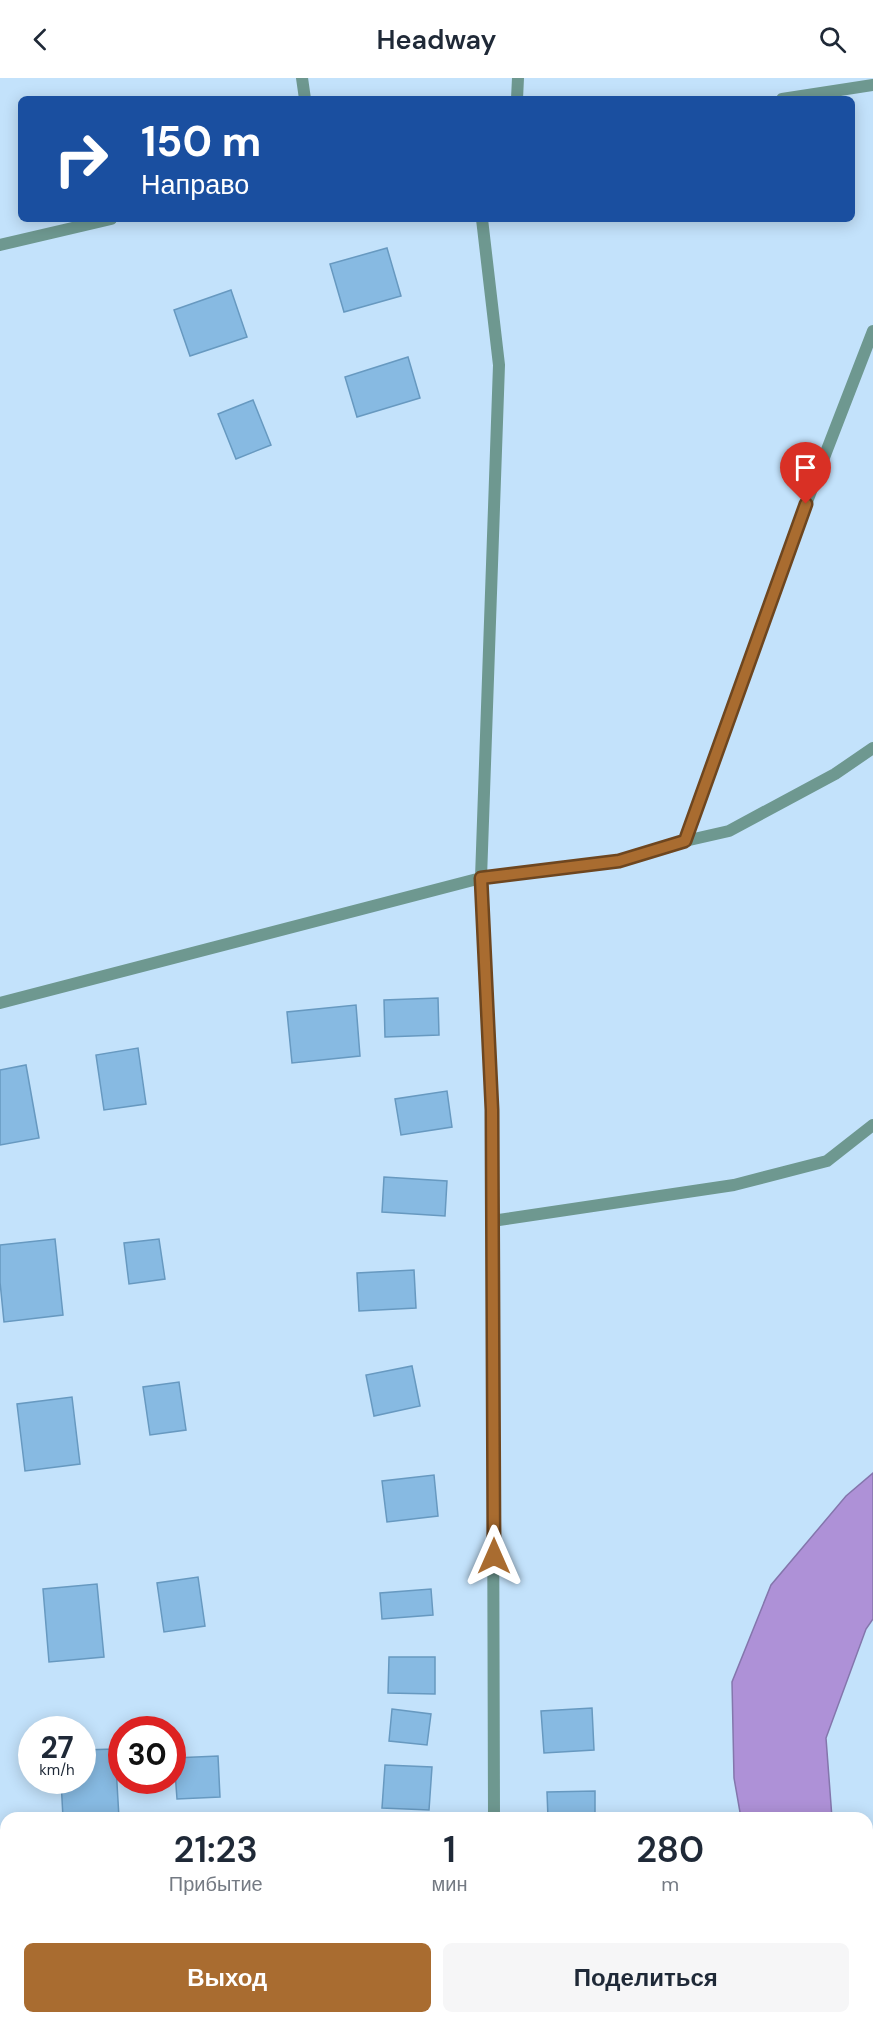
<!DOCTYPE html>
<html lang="ru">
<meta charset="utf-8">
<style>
:root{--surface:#fff;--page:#f6f6f7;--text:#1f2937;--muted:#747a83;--accent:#a96c30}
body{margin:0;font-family:"DM Sans",sans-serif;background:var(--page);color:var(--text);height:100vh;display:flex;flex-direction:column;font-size:22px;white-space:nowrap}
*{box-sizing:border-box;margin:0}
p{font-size:20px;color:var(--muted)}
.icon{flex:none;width:33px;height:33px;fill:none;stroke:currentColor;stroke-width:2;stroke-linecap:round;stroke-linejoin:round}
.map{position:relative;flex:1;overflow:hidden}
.drawer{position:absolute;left:0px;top:1734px;width:873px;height:212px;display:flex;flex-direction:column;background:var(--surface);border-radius:18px 18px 0 0;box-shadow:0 3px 15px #0003}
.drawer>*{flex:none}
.banner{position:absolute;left:18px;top:18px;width:837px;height:126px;border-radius:9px;box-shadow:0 3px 15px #0003;background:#1a4fa0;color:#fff;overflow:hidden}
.speed{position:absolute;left:18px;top:1638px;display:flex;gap:12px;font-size:30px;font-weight:700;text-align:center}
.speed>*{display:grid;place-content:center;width:78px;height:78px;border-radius:50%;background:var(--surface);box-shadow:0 3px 15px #0003;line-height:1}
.speed small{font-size:15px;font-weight:400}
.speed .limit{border:9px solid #d22;background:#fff;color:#111}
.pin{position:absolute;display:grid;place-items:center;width:51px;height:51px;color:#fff;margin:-62px -26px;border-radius:50% 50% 50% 0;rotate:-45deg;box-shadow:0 0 6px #0007}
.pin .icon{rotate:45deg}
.me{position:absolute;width:66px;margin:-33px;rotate:0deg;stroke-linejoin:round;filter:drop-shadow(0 0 4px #0008)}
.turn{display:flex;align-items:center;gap:21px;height:126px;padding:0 24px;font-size:27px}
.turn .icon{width:78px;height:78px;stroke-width:2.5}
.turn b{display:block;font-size:42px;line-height:51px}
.eta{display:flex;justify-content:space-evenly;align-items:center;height:102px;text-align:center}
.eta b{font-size:36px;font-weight:600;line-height:42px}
.cta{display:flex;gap:12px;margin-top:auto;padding:12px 24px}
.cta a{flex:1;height:69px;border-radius:9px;background:var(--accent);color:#fff;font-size:24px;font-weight:600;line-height:69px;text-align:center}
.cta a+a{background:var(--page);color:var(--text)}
header{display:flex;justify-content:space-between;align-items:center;height:78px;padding:0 24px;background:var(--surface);font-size:27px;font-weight:600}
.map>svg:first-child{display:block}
</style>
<header><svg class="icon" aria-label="back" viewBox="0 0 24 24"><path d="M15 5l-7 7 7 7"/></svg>Headway<svg class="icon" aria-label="search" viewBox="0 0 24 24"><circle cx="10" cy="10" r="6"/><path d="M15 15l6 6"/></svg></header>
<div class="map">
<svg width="873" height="1945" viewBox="0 0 873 1945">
<rect width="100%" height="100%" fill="#c3e2fb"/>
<!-- water -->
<g fill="#ae91d7" stroke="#8476ac" stroke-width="1.5">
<polygon points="873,1395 873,1541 866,1551 826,1660 832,1740 741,1740 734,1700 732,1604 771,1507 846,1418"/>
<polygon points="867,1899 873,1926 873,1945 786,1945 784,1940 867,1940"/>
</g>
<!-- building -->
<g fill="#87bae2" stroke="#6799c0" stroke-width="1.5">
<polygon points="387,170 401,218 344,234 330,186"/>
<polygon points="231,212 247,259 190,278 174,232"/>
<polygon points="408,279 420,320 357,339 345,299"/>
<polygon points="253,322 271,367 236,381 218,336"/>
<polygon points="438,920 439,957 385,959 384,922"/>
<polygon points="356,927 360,978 292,985 287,934"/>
<polygon points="138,970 146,1026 104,1032 96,977"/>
<polygon points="26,987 39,1060 0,1067 0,992"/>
<polygon points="447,1013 452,1049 401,1057 395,1021"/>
<polygon points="384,1099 447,1103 445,1138 382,1134"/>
<polygon points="55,1161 63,1237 4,1244 0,1204 0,1167"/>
<polygon points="159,1161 165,1201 129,1206 124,1165"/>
<polygon points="414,1192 416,1230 359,1233 357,1195"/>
<polygon points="412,1288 420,1328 374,1338 366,1297"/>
<polygon points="179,1304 186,1352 150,1357 143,1309"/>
<polygon points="72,1319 80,1386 25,1393 17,1326"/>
<polygon points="434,1397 438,1438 387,1444 382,1403"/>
<polygon points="198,1499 205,1548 164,1554 157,1505"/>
<polygon points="97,1506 104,1579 49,1584 43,1511"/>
<polygon points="431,1511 433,1537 382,1541 380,1515"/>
<polygon points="389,1579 435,1579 435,1616 388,1615"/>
<polygon points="592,1630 594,1672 544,1675 541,1633"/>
<polygon points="392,1631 431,1636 427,1667 389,1663"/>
<polygon points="115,1671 119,1740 63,1740 61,1702 82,1702 82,1672"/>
<polygon points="218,1678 220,1719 177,1721 174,1680"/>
<polygon points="385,1687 432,1689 429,1732 382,1730"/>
<polygon points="595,1713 595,1740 548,1740 547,1714"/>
<polygon points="554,1940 607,1940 607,1945 553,1945"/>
</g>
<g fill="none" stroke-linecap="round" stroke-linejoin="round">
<!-- street -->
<g stroke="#6e9890" stroke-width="12">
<polyline points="302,0 305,21"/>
<polyline points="517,21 518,0"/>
<polyline points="782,21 873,7"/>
<polyline points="482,141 499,287 481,800 492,1032 494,1740"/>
<polyline points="0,167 111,141"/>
<polyline points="685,763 806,426 873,253"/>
<polyline points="0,925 481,800 619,783 685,763 729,753 835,696 873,670"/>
<polyline points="492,1143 734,1107 827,1083 873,1047"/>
<polyline points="495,1940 495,1945"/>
</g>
</g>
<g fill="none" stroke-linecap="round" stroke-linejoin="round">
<defs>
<polyline id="route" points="494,1478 492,1032 481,800 619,783 685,763 806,426"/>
</defs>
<!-- route casing -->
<use href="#route" stroke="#6e461f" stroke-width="15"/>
<!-- route -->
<use href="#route" stroke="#a96c30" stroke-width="10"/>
</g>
</svg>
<div class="speed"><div>27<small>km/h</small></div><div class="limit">30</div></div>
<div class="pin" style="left:806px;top:426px;background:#d93025"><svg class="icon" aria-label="arrive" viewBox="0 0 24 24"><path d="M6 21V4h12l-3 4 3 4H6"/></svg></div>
<svg class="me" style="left:494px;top:1478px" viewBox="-20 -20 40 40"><path d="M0-17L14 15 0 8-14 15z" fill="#a96c30" stroke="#fff" stroke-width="4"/></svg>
<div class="banner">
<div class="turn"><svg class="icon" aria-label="right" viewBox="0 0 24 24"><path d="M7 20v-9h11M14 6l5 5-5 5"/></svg><div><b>150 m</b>Направо</div></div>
</div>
<section class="drawer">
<div class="eta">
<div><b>21:23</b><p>Прибытие</p></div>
<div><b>1</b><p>мин</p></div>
<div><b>280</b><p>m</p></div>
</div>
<div class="cta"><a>Выход</a><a>Поделиться</a></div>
</section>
</div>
